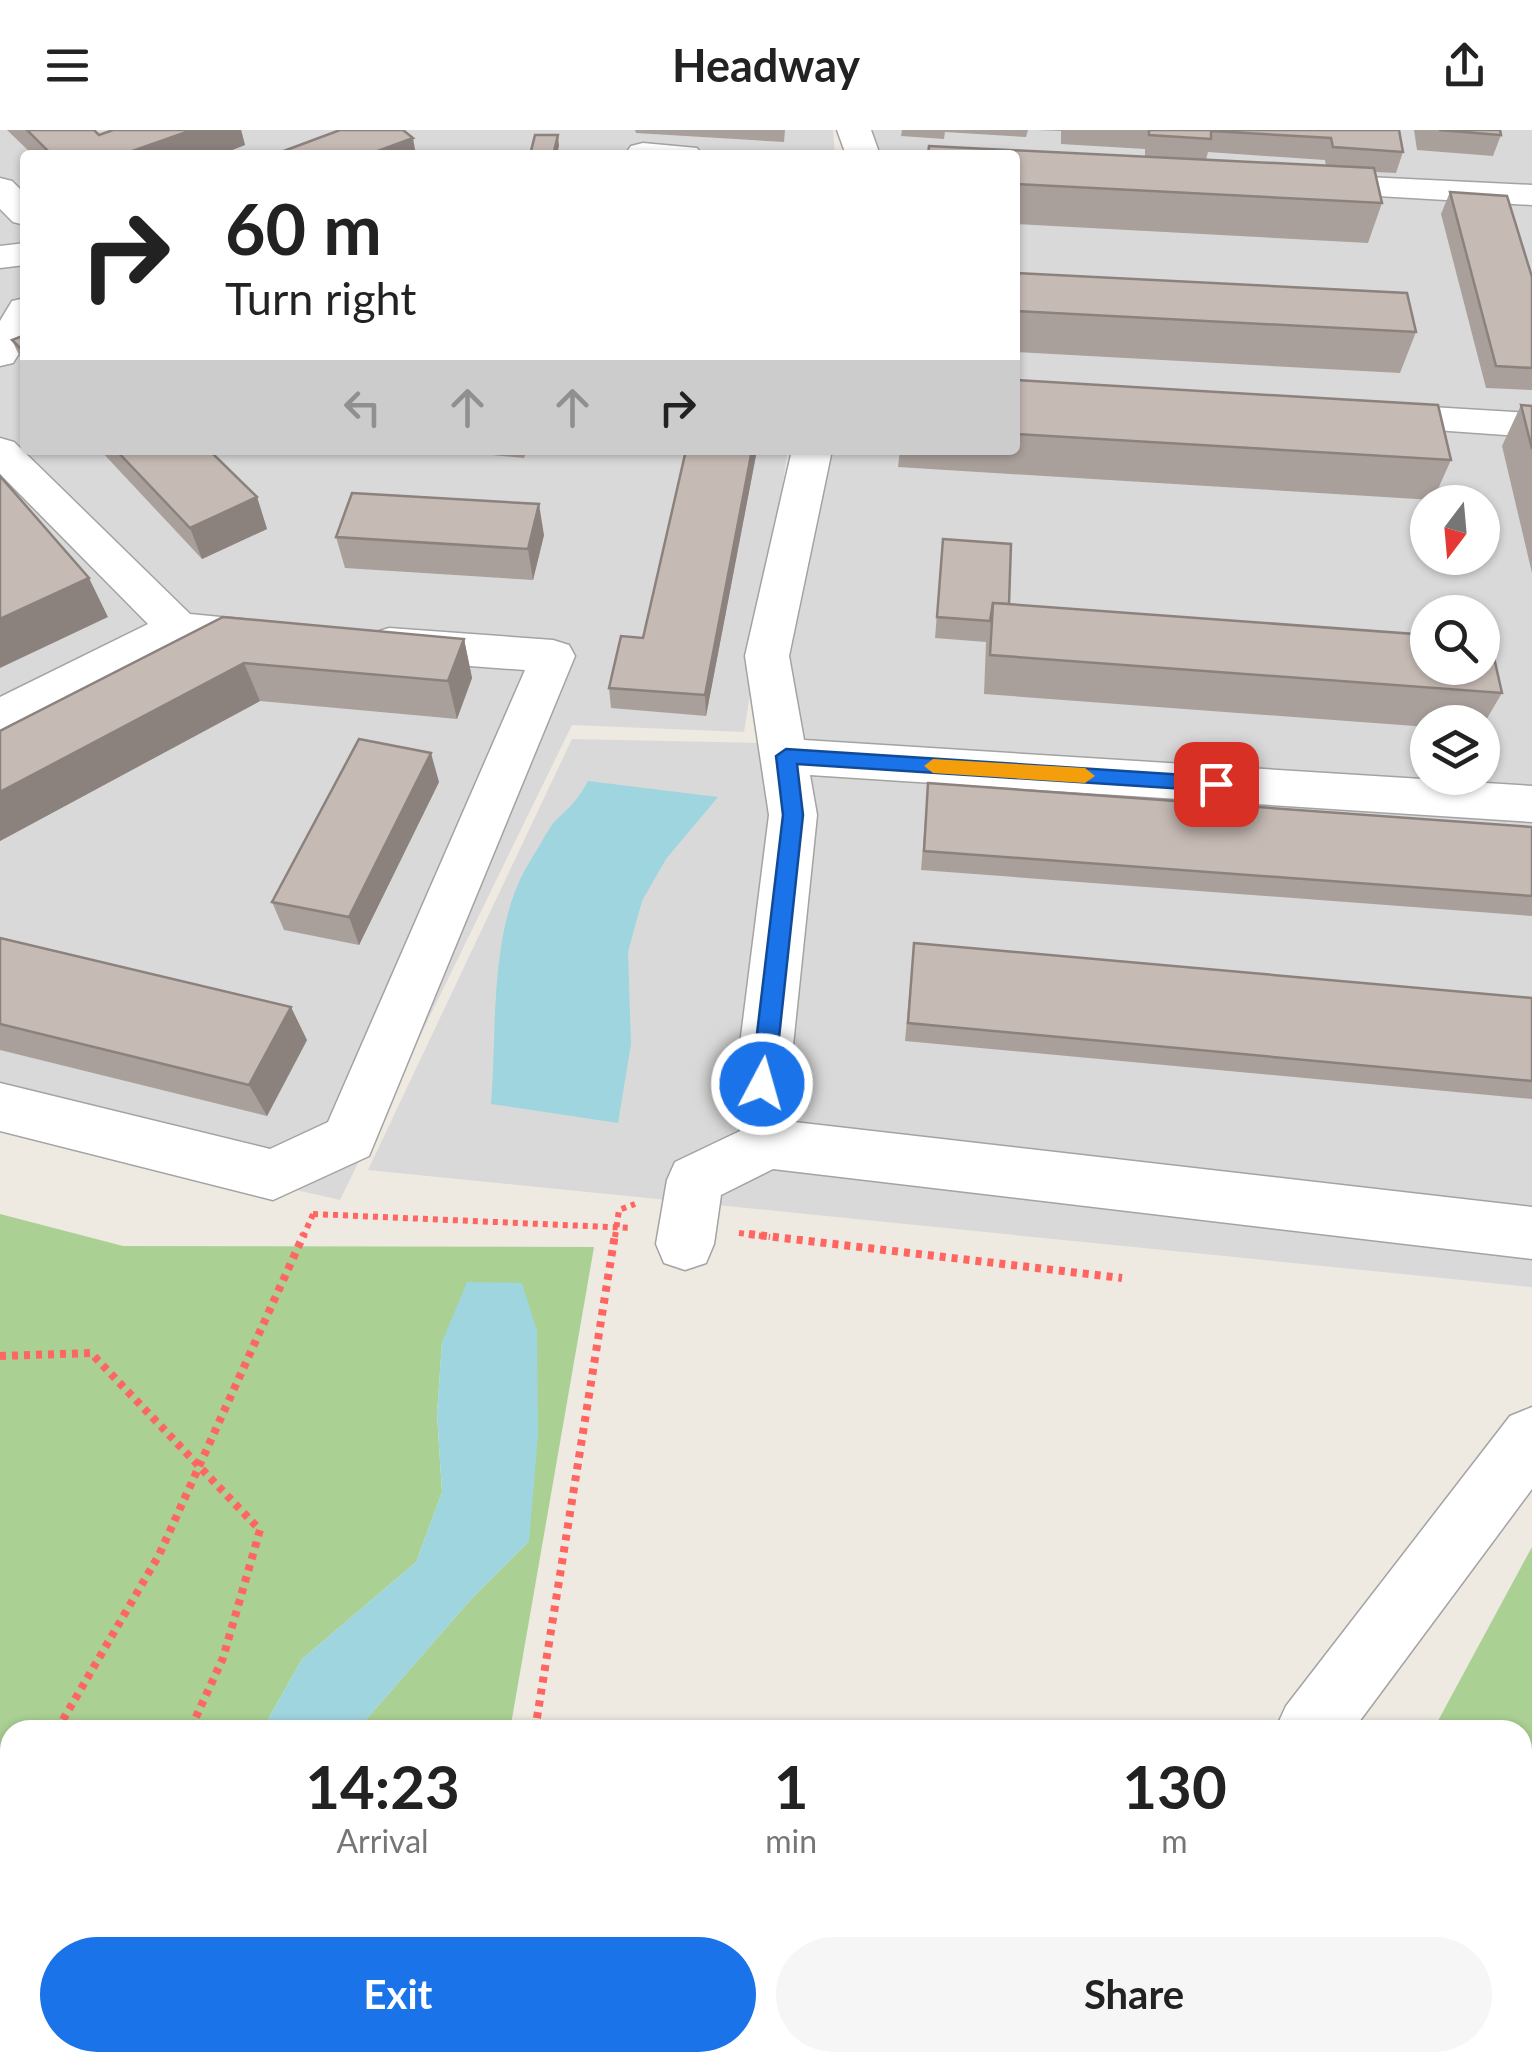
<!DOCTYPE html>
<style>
:root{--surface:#fff;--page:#f6f6f6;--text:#222;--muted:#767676;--accent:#1a73e8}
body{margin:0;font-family:Lato,sans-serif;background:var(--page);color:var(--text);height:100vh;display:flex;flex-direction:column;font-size:38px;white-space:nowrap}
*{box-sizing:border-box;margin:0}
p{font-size:32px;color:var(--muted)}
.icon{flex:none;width:55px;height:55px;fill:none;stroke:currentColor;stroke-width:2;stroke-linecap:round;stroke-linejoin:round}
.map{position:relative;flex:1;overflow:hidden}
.details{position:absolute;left:0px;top:1590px;width:1532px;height:352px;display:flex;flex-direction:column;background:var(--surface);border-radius:30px 30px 0 0;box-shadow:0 2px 8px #0004}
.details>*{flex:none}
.top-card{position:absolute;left:20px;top:20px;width:1000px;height:305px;border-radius:10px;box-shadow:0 2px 8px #0004;background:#fff;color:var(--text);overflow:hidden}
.needle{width:65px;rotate:196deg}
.buttons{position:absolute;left:1410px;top:355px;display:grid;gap:20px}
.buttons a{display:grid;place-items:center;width:90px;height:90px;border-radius:50%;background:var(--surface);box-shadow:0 2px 8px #0004;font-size:50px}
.pin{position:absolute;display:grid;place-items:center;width:85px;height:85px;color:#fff;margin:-42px;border-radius:20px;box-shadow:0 5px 15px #0006}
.me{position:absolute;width:110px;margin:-55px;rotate:6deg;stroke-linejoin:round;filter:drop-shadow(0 0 8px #0008)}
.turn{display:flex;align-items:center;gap:35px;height:210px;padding:0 40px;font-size:45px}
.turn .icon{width:130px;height:130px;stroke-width:2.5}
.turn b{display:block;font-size:70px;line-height:85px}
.lanes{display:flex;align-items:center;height:95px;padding:0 40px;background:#0003;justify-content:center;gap:50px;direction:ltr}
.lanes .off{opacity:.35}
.eta{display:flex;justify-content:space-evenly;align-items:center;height:170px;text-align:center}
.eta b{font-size:60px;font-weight:700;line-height:70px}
.cta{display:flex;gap:20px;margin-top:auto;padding:20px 40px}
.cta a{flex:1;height:115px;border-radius:60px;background:var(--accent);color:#fff;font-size:40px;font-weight:700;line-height:115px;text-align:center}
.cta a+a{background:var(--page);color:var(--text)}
header{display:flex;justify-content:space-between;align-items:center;height:130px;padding:0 40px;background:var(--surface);font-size:45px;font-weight:700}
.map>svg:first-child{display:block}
</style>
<header><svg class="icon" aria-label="menu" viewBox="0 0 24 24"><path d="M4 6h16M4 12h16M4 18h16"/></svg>Headway<svg class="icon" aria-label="share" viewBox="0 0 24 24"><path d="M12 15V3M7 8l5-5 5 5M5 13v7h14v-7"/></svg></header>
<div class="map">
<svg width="1532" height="1941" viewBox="0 0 1532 1941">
<rect width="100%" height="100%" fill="#eee9e1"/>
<!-- residential -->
<g fill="#dad9d9" fill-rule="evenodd">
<polygon points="0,0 833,0 835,25 25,25 25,320 788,320 744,602 572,595 340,1070 0,992"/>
<path d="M852,0H1532V1157L368,1040L572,609L763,613L809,320H1015V25H855ZM1428,372H1482V428H1428ZM1428,482H1482V538H1428ZM1428,592H1482V648H1428Z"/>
</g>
<!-- forest -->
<g fill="#aad093">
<polygon points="0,1084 123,1116 594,1117 510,1600 357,1600 473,1467 529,1411 442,1212 437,1284 442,1362 416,1432 302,1529 262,1600 10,1600 10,1932 216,1933 214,1941 0,1941"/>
<polygon points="1532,1417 1532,1805 1522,1787 1522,1600 1433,1600"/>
</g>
<!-- water -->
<g fill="#9fd5df">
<path d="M588,651L718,667L666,729L642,771L628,822L631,914L618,993L491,974C497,901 489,803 526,738C532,729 549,698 554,692C570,677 577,671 588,651Z"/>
<polygon points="467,1152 522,1153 537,1201 538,1306 529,1411 473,1467 357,1600 262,1600 302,1529 416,1432 442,1362 437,1284 442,1212"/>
<polygon points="216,1932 341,1933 343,1941 214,1941"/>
</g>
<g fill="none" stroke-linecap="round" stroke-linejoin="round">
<defs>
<g id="minor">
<polygon points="837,0 871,0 880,25 846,25"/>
<polygon points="643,13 697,18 702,25 626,23 631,16"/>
<polygon points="1305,44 1532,55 1532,75 1293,61 1288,54 1293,47"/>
<polygon points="0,48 12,51 25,64 25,95 13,92 0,79"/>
<polygon points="25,113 25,135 0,138 0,116"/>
<polygon points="25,168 25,214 13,233 0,236 0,191 12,171"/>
<polygon points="1365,273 1532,283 1532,307 1351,294 1345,285 1351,276"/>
<polygon points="0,308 14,312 190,484 290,494 296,505 290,516 274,520 184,514 0,604 0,567 148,494 0,344"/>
<polygon points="792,320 832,320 789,526 804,610 1532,656 1532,692 810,645 817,685 789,954 794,992 1532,1077 1532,1129 773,1039 721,1065 714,1114 706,1133 685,1140 664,1133 656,1114 667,1050 675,1032 740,1001 735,954 769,685 745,526"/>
<polygon points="389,498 553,510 569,515 575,526 369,1026 273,1070 0,1001 0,953 270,1019 328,992 525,540 389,530 373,525 367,514 373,503"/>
<polygon points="1532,1277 1532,1359 1353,1600 1275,1600 1286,1576 1510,1286"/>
</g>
</defs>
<!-- minor casing -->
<use href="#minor" stroke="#a3a3a3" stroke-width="3"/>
<!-- path-far1 -->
<g stroke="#ff6561" stroke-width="6" stroke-dasharray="5 5" stroke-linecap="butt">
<polyline points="313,1084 632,1098"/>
<polyline points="739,1103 770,1107"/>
<polyline points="303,1107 314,1082"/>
<polyline points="615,1107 619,1080 635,1074"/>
</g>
<!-- path -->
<g stroke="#ff6561" stroke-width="8" stroke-dasharray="6 6" stroke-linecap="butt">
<polyline points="749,1104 1122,1148"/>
<polyline points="0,1226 91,1223 260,1400 223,1528 190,1600"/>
<polyline points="57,1600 159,1425 304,1104"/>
<polyline points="535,1600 615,1104"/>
<polyline points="0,1697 10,1680"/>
<polyline points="60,1941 66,1932"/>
<polyline points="480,1941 482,1932"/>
</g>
<!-- minor -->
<use href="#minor" fill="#fff" fill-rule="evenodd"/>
</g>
<!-- wall -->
<g fill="#aaa09b" fill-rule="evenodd">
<polygon points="7,0 94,0 99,5 113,0 241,0 245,15 219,25 33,25"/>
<polygon points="635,0 785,0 784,12 636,3"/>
<polygon points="902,0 1028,0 1026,7 945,2 944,9 901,6"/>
<path d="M1036,0H1399L1403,22L1396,43L1375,42L1382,73L1368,113L1015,94V25L1145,27V19L1061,14V1ZM1208,22L1325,30L1326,36L1206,30Z"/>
<polygon points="1414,0 1500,0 1501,5 1493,26 1417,20"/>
<polygon points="1450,62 1532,147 1532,260 1486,258 1441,84"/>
<polygon points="1015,143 1416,202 1400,243 1015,222"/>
<polygon points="25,205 25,238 12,210"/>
<polygon points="1015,250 1451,330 1433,370 898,337 900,320 1015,320"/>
<polygon points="1521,275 1532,276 1532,443 1502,316"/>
<polygon points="100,320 209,320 257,367 267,399 202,429"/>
<polygon points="439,320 527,320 524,328"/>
<polygon points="686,320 757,320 706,586 611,578 609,558 643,508"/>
<polygon points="544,405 533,450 345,438 336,407"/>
<polygon points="943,409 1009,475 1502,563 1482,597 1482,592 1428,592 1428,597 984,564 986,512 935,508"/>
<polygon points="223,487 464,509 472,548 457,589 260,571 0,711 0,601"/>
<polygon points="439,652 359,815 284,800 272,772"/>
<polygon points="928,653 1532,697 1532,786 921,740"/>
<polygon points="0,808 307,910 267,986 0,920"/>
<polygon points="914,813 1532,868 1532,969 905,911"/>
</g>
<!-- shaded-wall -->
<g fill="#8b827e">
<polygon points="192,0 241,0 245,15 219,25 121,25"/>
<polygon points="558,5 559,16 557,25 553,25"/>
<polygon points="413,8 416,25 367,25"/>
<polygon points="752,320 757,320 706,586 705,565"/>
<polygon points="257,367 267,399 202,429 190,398"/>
<polygon points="539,374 544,405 533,450 528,419"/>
<polygon points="89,448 108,487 0,538 0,489"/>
<polygon points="464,509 472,548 457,589 448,551"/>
<polygon points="244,533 260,571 0,711 0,662"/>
<polygon points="431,623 439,652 359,815 349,787"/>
<polygon points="291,877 307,910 267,986 249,955"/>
</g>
<!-- building -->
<g fill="#c6bab4" stroke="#8b827e" stroke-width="2.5">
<polygon points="27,0 94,0 99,5 113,0 192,0 121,25 52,25"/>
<polygon points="340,0 403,0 413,8 367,25 273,25"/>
<polygon points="1149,0 1399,0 1403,22 1333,17 1331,8 1211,1 1211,9 1149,5"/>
<polygon points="1439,0 1500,0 1501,5"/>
<polygon points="535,5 558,5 553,25 530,25"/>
<polygon points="929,16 1374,38 1382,73 1015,54 1015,25 928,25"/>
<polygon points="1450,62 1507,66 1532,147 1532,238 1496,236"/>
<polygon points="1015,143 1407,163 1416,202 1015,181"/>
<polygon points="25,205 25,223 12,210"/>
<polygon points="1015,250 1438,275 1451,330 1015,304"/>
<polygon points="1521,275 1532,276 1532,319"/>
<polygon points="116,320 209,320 257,367 190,398"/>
<polygon points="686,320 752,320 705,565 609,558 621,506 643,508"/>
<polygon points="0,346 89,448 0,489"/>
<polygon points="352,363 539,374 528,419 336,407"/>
<polygon points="943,409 1011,414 1009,474 993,473 990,491 937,487"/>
<polygon points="993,473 1428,505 1428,538 1482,538 1482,509 1490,510 1502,563 990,525"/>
<polygon points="223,487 464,509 448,551 244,533 0,662 0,601"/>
<polygon points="359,609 431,623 349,787 272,772"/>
<polygon points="928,653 1532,697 1532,766 924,721"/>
<polygon points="0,808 291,877 249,955 0,894"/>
<polygon points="914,813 1532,868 1532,951 908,893"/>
</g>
<!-- route -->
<polygon fill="#1a73e8" stroke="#114b97" stroke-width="2.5" points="786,619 1216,647 1226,654 1216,661 797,634 803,685 774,954 770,961 754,961 751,954 783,685 776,626"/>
<!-- slow -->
<polygon fill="#f59e0b" points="933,629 1085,638 1095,646 1085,653 933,643 924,636"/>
</svg>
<div class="buttons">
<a><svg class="needle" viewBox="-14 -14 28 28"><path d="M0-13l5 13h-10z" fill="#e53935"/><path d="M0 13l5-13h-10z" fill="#767676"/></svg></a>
<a><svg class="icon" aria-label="search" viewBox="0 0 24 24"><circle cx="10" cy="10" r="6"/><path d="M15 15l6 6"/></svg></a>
<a><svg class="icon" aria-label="layers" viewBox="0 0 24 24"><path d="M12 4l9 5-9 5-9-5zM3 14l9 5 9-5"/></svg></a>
</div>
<div class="pin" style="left:1216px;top:654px;background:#d93025"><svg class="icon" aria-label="arrive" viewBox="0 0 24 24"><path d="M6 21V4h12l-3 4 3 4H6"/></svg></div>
<svg class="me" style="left:762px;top:954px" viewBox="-20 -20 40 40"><circle r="17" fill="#1a73e8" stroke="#fff" stroke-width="3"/><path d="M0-11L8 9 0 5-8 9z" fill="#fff"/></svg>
<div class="top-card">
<div class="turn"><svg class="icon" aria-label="right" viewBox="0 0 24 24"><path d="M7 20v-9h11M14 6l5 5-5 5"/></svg><div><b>60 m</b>Turn right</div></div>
<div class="lanes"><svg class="icon off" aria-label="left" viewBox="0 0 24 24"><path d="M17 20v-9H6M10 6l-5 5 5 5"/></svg><svg class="icon off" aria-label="ahead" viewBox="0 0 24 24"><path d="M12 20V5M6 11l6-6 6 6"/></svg><svg class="icon off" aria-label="ahead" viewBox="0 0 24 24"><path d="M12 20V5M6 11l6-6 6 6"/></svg><svg class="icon" aria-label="right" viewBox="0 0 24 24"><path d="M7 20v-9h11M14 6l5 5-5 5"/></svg></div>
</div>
<section class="details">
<div class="eta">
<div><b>14:23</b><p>Arrival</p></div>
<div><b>1</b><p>min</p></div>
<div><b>130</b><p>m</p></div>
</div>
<div class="cta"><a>Exit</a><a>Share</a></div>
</section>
</div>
